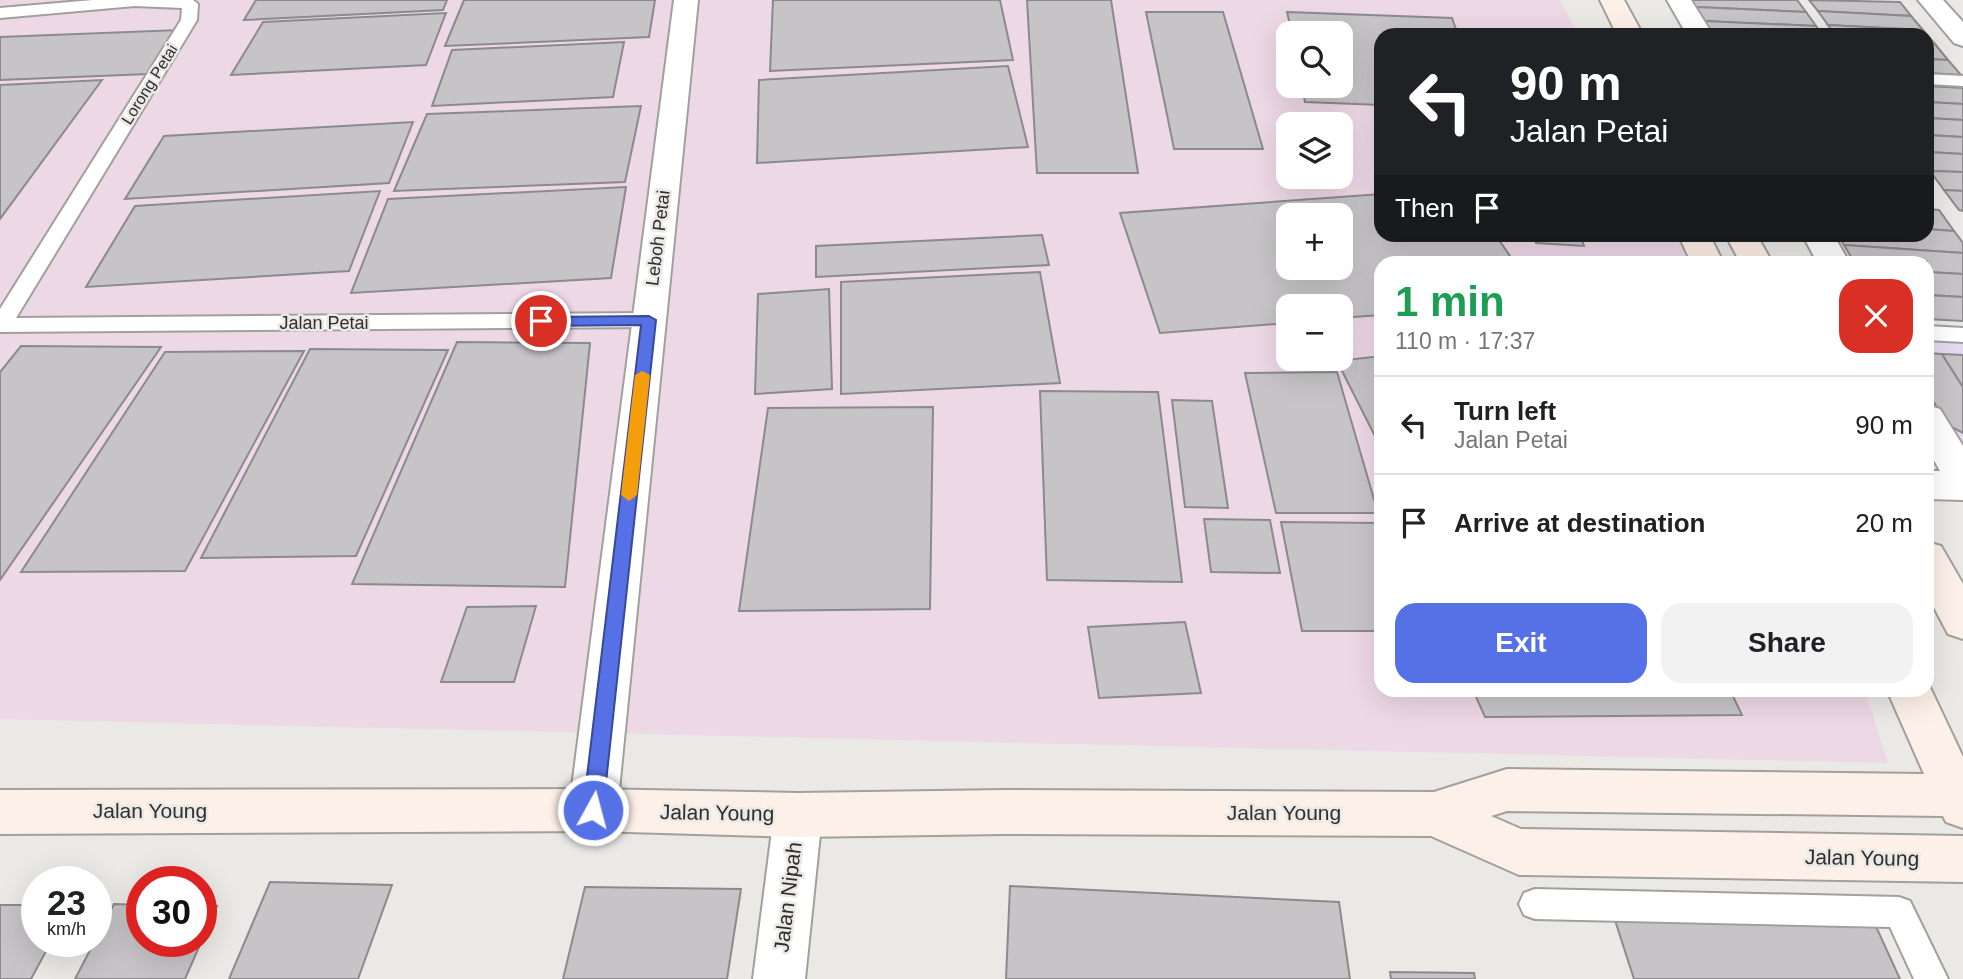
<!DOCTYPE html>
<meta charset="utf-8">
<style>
:root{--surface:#fff;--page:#f2f2f2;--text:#202124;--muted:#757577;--line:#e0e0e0;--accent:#5670e6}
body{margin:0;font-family:Arial,sans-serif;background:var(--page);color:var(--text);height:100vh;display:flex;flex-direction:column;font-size:26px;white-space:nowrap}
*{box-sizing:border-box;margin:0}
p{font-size:23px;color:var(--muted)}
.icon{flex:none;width:38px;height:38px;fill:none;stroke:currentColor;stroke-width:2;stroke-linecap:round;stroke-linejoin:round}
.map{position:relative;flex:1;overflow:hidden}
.sheet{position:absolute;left:1374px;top:256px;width:560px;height:441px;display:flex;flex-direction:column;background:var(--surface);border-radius:21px;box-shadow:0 7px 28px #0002}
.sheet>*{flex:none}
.hud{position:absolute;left:1374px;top:28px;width:560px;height:214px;border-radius:21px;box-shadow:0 7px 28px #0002;background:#202124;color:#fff;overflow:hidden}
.controls{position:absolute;left:1276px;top:21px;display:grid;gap:14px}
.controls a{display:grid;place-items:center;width:77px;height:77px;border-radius:14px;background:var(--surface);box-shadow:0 7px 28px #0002;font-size:35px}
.speed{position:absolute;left:21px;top:866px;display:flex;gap:14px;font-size:35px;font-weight:700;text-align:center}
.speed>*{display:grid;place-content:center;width:91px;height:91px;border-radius:50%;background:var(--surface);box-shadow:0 7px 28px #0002;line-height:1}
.speed small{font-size:18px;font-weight:400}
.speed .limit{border:10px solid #d22;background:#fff;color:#111}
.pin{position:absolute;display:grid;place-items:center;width:60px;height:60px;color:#fff;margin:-30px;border:4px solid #fff;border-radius:50%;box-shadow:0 2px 7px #0007}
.me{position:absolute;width:77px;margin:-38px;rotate:7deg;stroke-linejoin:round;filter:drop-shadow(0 0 5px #0008)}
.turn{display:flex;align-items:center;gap:24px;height:147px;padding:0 21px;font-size:32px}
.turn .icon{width:91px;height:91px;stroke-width:2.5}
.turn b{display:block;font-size:49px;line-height:60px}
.then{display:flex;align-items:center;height:66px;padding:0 21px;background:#0003;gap:14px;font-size:26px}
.round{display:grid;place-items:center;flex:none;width:74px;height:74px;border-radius:21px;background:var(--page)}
.overview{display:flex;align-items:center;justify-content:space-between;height:119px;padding:0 21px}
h1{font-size:42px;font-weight:600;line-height:52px;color:#1e9e55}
.primary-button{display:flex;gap:14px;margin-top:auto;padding:14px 21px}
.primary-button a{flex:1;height:80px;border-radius:21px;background:var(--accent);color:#fff;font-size:28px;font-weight:600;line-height:80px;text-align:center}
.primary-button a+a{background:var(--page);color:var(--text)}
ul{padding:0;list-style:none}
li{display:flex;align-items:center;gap:21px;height:98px;padding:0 21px;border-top:2px solid var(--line)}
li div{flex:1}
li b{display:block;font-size:26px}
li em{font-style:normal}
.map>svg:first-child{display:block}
</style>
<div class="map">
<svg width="1963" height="979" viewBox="0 0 1963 979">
<rect width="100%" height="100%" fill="#eae9e5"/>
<!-- commercial -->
<polygon fill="#e4daef" points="1927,341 1963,343 1963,450 1927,391"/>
<!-- industrial -->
<path fill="#edd8e6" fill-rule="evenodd" d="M0,0H1560L1578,35H1381V234L1681,235L1695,262H1381V690H1865L1888,763L0,719ZM1288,33H1340V86H1288ZM1288,124H1340V177H1288ZM1288,215H1340V268H1288ZM1288,306H1340V359H1288Z"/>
<!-- building -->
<g fill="#c7c4c7" stroke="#8c8a8c" stroke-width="2" fill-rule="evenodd">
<polygon points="256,0 447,0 443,10 244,20"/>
<polygon points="464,0 655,0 649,37 445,46"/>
<polygon points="773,0 1000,0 1013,60 770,71"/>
<polygon points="1027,0 1111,0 1138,173 1037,173"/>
<polygon points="1692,0 1797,0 1806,12 1696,7"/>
<polygon points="1809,0 1900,2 1911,16 1818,11"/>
<polygon points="1696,7 1806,12 1816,26 1704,21"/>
<polygon points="1818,11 1911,16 1923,30 1828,25"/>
<polygon points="1146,12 1223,12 1263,149 1174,149"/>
<polygon points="1287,12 1452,18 1458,35 1381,35 1381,105 1305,102 1302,86 1340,86 1340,33 1292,33"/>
<polygon points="446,13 426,65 231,75 263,22"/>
<polygon points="1704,21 1816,26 1822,35 1713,35"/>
<polygon points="1828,25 1923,30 1935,44 1927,44 1927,35 1835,35"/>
<polygon points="179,30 148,74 0,80 0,37"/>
<polygon points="624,42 613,97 432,106 452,50"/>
<polygon points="1927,44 1935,44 1948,60 1927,59"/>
<polygon points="1927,59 1948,60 1961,75 1927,73"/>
<polygon points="1008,66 1028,147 757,163 759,80"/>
<polygon points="102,80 0,219 0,85"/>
<polygon points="1927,86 1963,88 1963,104 1927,102"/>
<polygon points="1927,102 1963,104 1963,120 1927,118"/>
<polygon points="641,106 625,182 394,191 427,114"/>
<polygon points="1927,118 1963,120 1963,137 1927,135"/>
<polygon points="413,122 389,183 125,199 164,136"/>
<polygon points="1927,135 1963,137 1963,154 1927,152"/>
<polygon points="1927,152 1963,154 1963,172 1930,171 1927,166"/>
<polygon points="1930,171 1963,172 1963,191 1944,190"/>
<polygon points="626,187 611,278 351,293 388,199"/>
<polygon points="1944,190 1963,191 1963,211 1959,210"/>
<polygon points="380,191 349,271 86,287 135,206"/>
<path d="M1381,194V234H1495L1514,262H1381V315L1340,318V306H1288V323L1160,333L1120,213ZM1288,215H1340V268H1288Z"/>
<polygon points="1927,209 1939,210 1954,231 1927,229"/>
<polygon points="1927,229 1954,231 1963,243 1963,253 1844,245 1837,234 1927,234"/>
<polygon points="1533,234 1580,234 1584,246 1536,243"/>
<polygon points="1042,235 1049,265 816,277 816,246"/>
<polygon points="1844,245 1963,253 1963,274 1927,272 1927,262 1854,262"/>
<polygon points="1040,272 1060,383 841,394 841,282"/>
<polygon points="1927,272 1963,274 1963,297 1927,295"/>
<polygon points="829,289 832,389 755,394 758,294"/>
<polygon points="1927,295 1963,297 1963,321 1927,319"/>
<polygon points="457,342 590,343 565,587 352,584"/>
<polygon points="21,346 161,347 0,580 0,372"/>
<polygon points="310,349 448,350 356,556 201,558"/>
<polygon points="304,351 185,571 21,572 165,352"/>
<polygon points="1927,353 1942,354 1963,387 1963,433 1948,425 1927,391"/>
<polygon points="1942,354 1963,355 1963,387"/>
<polygon points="1381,356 1381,448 1337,361"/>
<polygon points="1337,372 1378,513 1276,513 1245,373"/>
<polygon points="1040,391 1158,392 1182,582 1047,580"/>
<polygon points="1172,400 1212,401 1228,508 1185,507"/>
<polygon points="933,407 930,609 739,611 768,408"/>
<polygon points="1204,519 1270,520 1280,573 1211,572"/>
<polygon points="1281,522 1381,523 1381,631 1302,631"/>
<polygon points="536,606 514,682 441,682 467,607"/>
<polygon points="1185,622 1201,693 1099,698 1088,627"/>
<polygon points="1473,690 1730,690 1742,715 1485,717"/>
<polygon points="270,882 392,885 358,979 229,979"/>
<polygon points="1010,886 1339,902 1350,979 1006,979"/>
<polygon points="585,887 741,889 727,979 563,979"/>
<polygon points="114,904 142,905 142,942 201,942 201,905 217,906 185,979 75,979"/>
<polygon points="0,905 37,905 37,942 51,942 31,979 0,979"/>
<polygon points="1612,911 1873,920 1900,979 1634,979"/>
<polygon points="1390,972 1474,973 1475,979 1391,979"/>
</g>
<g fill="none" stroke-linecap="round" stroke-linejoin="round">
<defs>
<g id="service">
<polygon points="93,0 193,0 198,4 197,20 16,318 649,313 657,315 660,320 657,325 649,327 0,332 0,309 181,20 182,8 135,6 0,18 0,8"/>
<polygon points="1927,74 1963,76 1963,86 1927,84"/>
<polygon points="1927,326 1963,328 1963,342 1927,340"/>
<polygon points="1535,889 1899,897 1910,901 1948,979 1914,979 1890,927 1535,919 1524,915 1519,904 1524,893"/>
</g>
<g id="minor">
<polygon points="674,0 698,0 617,810 610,825 593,831 576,825 569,810"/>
<polygon points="1667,0 1691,0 1713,35 1687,35"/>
<polygon points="1918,0 1943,0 1963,22 1963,46 1954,43"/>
<polygon points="1802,234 1833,234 1849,262 1817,262"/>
<polygon points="1927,405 1940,409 1963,446 1963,500 1927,499 1927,471 1940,471 1927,448"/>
<polygon points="798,793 815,800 822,815 805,979 753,979 774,815 781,800"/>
</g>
<g id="secondary">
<polygon points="1600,0 1624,0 1643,35 1617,35"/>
<polygon points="1678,234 1709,234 1723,262 1691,262"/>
<polygon points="1725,234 1756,234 1772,262 1740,262"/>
<polygon points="1927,542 1941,546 1963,584 1963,639 1948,634 1927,594"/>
<polygon points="1927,681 1963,757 1963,828 1946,822 1943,816 1507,811 1491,816 1521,829 1963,836 1963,882 1519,875 1431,836 1004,834 798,837 593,831 0,834 0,790 593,789 798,793 1004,790 1434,792 1507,769 1924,774 1887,690 1927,690"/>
</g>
</defs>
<!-- service casing -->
<use href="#service" stroke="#a1a09d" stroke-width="4"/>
<!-- minor casing -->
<use href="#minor" stroke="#a1a09d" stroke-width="4"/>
<!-- secondary casing -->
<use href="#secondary" stroke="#a1a09d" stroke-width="4"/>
<!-- service -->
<use href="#service" fill="#fff" fill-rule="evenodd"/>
<!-- minor -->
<use href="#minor" fill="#fff" fill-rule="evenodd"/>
<!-- secondary -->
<use href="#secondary" fill="#fdf0e8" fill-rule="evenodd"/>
</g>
<!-- route -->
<polygon fill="#5670e6" stroke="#384996" stroke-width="2" points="649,316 656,320 603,810 600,817 593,819 586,817 583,810 641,325 541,326 534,321 541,317"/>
<!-- slow -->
<polygon fill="#f59e0b" points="642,371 650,375 637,495 629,501 621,495 635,375"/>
<g text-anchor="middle" stroke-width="5" stroke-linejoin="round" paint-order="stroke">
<!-- far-street labels -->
<g font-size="16" fill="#2f2f2d" stroke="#eae9e5">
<text transform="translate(149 84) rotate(-58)" y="6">Lorong Petai</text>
</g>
<!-- street labels -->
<g font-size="18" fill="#2f2f2d" stroke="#eae9e5">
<text transform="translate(658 238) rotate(-83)" y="6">Leboh Petai</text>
<text x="324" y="329">Jalan Petai</text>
</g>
<!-- near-street labels -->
<g font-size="21" fill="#2f2f2d" stroke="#eae9e5">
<text x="150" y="818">Jalan Young</text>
<text transform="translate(717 813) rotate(1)" y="7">Jalan Young</text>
<text x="1284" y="820">Jalan Young</text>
<text transform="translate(1862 858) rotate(1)" y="7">Jalan Young</text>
<text transform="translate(788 897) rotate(-83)" y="7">Jalan Nipah</text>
</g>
</g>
</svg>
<div class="controls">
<a><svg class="icon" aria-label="search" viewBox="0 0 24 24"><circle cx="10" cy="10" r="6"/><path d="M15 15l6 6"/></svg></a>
<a><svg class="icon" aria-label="layers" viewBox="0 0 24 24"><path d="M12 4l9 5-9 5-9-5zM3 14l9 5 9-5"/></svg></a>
<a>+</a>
<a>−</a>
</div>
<div class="speed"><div>23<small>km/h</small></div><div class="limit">30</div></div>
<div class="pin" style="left:541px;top:321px;background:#d93025"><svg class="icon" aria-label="arrive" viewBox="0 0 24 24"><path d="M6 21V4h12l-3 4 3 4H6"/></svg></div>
<svg class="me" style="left:593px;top:810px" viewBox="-20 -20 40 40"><circle r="17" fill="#5670e6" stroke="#fff" stroke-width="3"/><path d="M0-11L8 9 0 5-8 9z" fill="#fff"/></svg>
<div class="hud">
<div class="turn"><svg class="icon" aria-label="left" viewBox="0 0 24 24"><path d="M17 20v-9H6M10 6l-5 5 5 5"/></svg><div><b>90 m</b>Jalan Petai</div></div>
<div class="then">Then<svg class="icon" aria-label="arrive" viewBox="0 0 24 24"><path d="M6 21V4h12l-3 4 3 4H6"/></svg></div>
</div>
<section class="sheet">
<div class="overview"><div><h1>1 min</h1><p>110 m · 17:37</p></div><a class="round" style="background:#d93025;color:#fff"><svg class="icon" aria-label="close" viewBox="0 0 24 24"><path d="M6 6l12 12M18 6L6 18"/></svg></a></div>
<ul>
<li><svg class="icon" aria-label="left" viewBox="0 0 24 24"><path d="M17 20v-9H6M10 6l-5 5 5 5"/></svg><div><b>Turn left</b><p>Jalan Petai</p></div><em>90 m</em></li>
<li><svg class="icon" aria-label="arrive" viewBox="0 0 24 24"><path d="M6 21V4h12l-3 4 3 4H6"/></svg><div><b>Arrive at destination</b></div><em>20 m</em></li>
</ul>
<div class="primary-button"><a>Exit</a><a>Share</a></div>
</section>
</div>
